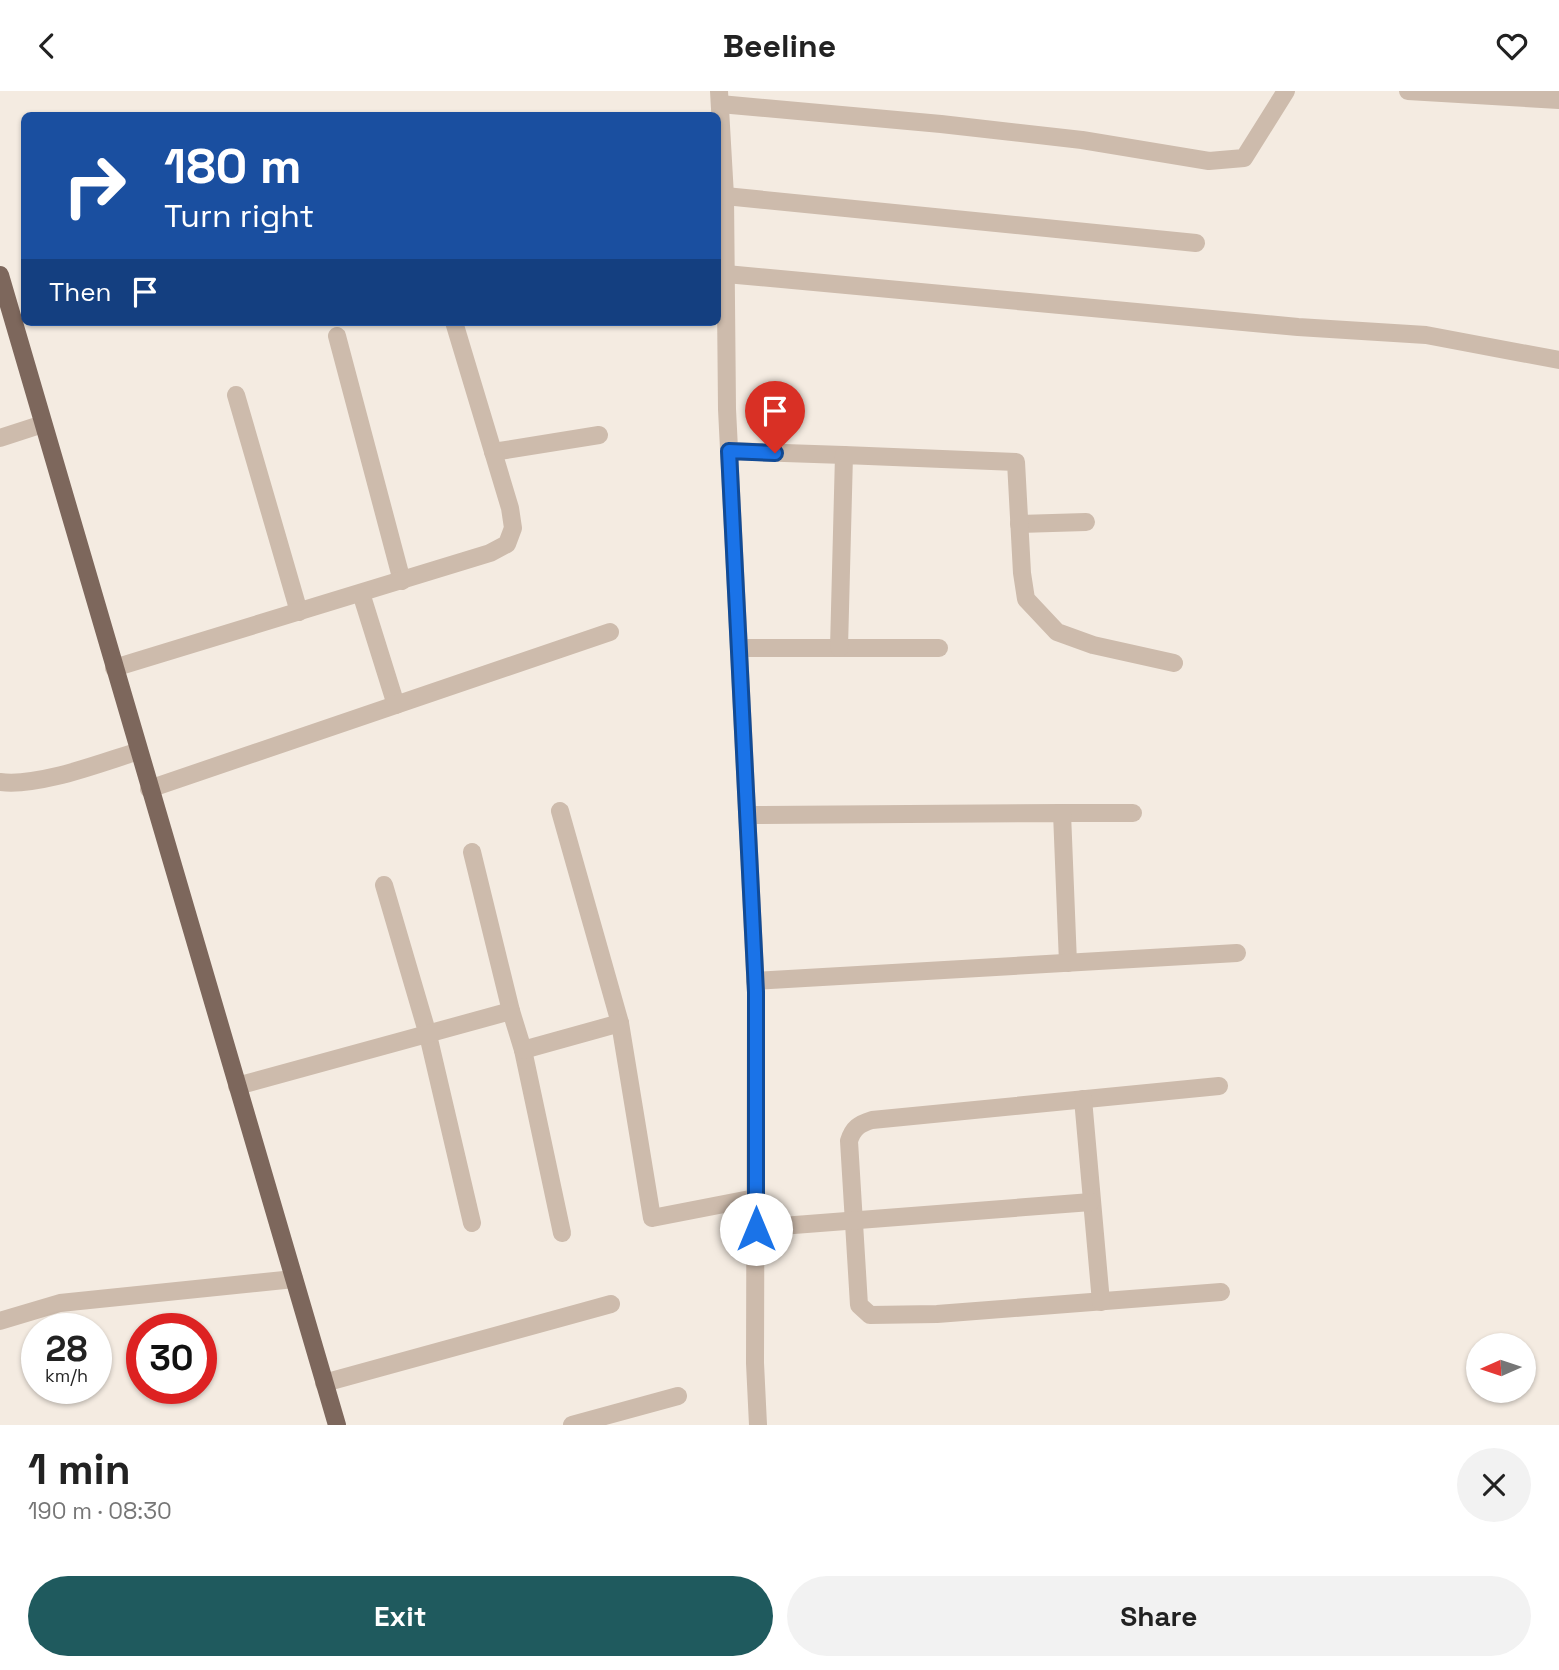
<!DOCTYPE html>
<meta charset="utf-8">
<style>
:root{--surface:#fff;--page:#f2f2f2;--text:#222;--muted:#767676;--accent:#1f5a5e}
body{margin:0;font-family:"Space Grotesk",sans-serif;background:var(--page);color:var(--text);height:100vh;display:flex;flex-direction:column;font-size:26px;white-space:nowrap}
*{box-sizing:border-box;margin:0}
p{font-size:23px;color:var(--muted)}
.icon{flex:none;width:38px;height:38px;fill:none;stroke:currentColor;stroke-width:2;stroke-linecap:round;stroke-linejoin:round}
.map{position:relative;height:1334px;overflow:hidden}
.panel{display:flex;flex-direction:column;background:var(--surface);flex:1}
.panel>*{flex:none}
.hud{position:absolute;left:21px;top:21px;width:700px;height:214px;border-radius:10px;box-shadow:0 2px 5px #0004;background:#1a4fa0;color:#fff;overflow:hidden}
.needle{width:46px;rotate:267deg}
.controls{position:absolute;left:1466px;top:1242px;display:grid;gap:14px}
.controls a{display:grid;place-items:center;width:70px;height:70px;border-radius:50%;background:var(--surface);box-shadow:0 2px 5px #0004;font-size:35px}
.speed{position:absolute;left:21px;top:1222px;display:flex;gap:14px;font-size:35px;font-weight:700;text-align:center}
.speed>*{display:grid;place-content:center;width:91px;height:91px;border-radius:50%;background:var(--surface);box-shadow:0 2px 5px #0004;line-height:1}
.speed small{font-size:18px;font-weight:400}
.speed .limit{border:10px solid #d22;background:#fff;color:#111}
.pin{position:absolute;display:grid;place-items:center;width:60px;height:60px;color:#fff;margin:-72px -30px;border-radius:50% 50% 50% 0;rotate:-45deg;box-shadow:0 0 7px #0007}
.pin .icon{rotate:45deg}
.me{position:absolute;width:77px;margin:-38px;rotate:0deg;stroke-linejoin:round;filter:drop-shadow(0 0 5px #0008)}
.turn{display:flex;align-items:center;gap:24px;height:147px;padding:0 28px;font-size:32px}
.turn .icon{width:91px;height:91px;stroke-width:2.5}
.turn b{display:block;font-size:49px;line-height:60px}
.then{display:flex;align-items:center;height:66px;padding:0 28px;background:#0003;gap:14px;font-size:26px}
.round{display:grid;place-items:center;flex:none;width:74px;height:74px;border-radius:37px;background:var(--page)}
.headline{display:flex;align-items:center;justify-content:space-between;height:119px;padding:0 28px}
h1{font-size:42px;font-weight:700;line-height:52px}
.primary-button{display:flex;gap:14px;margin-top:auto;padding:14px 28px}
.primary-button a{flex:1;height:80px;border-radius:42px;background:var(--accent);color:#fff;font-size:28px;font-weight:700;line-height:80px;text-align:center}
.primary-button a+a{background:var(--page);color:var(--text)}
header{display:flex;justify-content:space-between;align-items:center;height:91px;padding:0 28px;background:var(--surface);font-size:32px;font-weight:700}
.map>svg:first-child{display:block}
</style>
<header><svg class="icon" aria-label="back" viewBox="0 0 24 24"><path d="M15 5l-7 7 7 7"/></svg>Beeline<svg class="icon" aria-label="heart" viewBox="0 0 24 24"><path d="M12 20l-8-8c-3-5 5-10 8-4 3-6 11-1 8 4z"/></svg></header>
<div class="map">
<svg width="1559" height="1334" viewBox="0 0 1559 1334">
<rect width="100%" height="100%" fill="#f4ebe1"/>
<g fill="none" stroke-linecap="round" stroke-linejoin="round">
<!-- street -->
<g stroke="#cdbbac" stroke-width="18">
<polyline points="719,0 725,105 727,318 756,901 755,1272 758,1334"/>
<polyline points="1408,0 1559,9"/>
<polyline points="720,13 941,33 1082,49 1209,70 1244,67 1286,0"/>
<polyline points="725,105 1196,152"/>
<polyline points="726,183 1298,236 1426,244 1559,269"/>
<polyline points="337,245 402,490"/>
<polyline points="236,304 299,521"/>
<polyline points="0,347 43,333"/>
<polyline points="729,360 844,364"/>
<polyline points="493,361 599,344"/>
<polyline points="1019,433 1086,431"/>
<polyline points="361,502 396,614"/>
<polyline points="739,557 939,557"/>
<polyline points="839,557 844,364 1016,371 1022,482 1026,508 1057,541 1093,554 1174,572"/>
<polyline points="114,577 490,462 507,453 513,437 510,417 454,231"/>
<path d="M0,691C39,696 100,672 139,660"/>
<polyline points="149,698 610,541"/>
<polyline points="560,720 620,932"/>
<polyline points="1062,722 1133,722"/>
<polyline points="747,724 1062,722 1068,872"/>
<polyline points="472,761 511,920"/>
<polyline points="384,794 428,944 472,1132"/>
<polyline points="755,890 1237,862"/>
<polyline points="523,959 562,1142"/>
<polyline points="237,995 511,920 523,959 620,932 652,1127 755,1107"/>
<path d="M1219,995L872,1029C859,1033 853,1037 849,1050L859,1214L870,1224L937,1223L1221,1201"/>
<polyline points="1083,1008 1101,1211"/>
<polyline points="756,1137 1091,1111"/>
<polyline points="0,1230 60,1212 294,1188"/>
<polyline points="324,1292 611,1213"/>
<polyline points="572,1334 678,1305"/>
</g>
<!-- primary -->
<polyline stroke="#7d675c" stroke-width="18" points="0,184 337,1334"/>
</g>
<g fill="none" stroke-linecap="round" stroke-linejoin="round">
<defs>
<polyline id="route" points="756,1138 756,901 729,360 775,362"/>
</defs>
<!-- route casing -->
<use href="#route" stroke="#114b97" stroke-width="18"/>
<!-- route -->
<use href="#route" stroke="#1a73e8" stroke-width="12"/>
</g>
</svg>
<div class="controls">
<a><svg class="needle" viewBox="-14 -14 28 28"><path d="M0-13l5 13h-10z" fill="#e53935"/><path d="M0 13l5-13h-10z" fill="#767676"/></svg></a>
</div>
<div class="speed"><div>28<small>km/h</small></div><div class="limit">30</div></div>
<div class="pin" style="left:775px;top:362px;background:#d93025"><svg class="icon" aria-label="arrive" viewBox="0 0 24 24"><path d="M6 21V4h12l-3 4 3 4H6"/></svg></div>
<svg class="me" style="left:756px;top:1138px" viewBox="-20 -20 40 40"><circle r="19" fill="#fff"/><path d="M0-13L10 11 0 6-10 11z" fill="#1a73e8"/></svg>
<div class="hud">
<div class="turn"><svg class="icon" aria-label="right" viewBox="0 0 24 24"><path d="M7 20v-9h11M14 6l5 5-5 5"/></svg><div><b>180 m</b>Turn right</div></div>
<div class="then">Then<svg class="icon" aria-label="arrive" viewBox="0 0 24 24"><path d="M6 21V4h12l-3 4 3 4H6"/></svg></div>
</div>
</div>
<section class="panel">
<div class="headline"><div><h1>1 min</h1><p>190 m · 08:30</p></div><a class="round"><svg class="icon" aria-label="close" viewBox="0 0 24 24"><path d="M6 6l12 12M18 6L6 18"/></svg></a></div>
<div class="primary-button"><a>Exit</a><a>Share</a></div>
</section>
